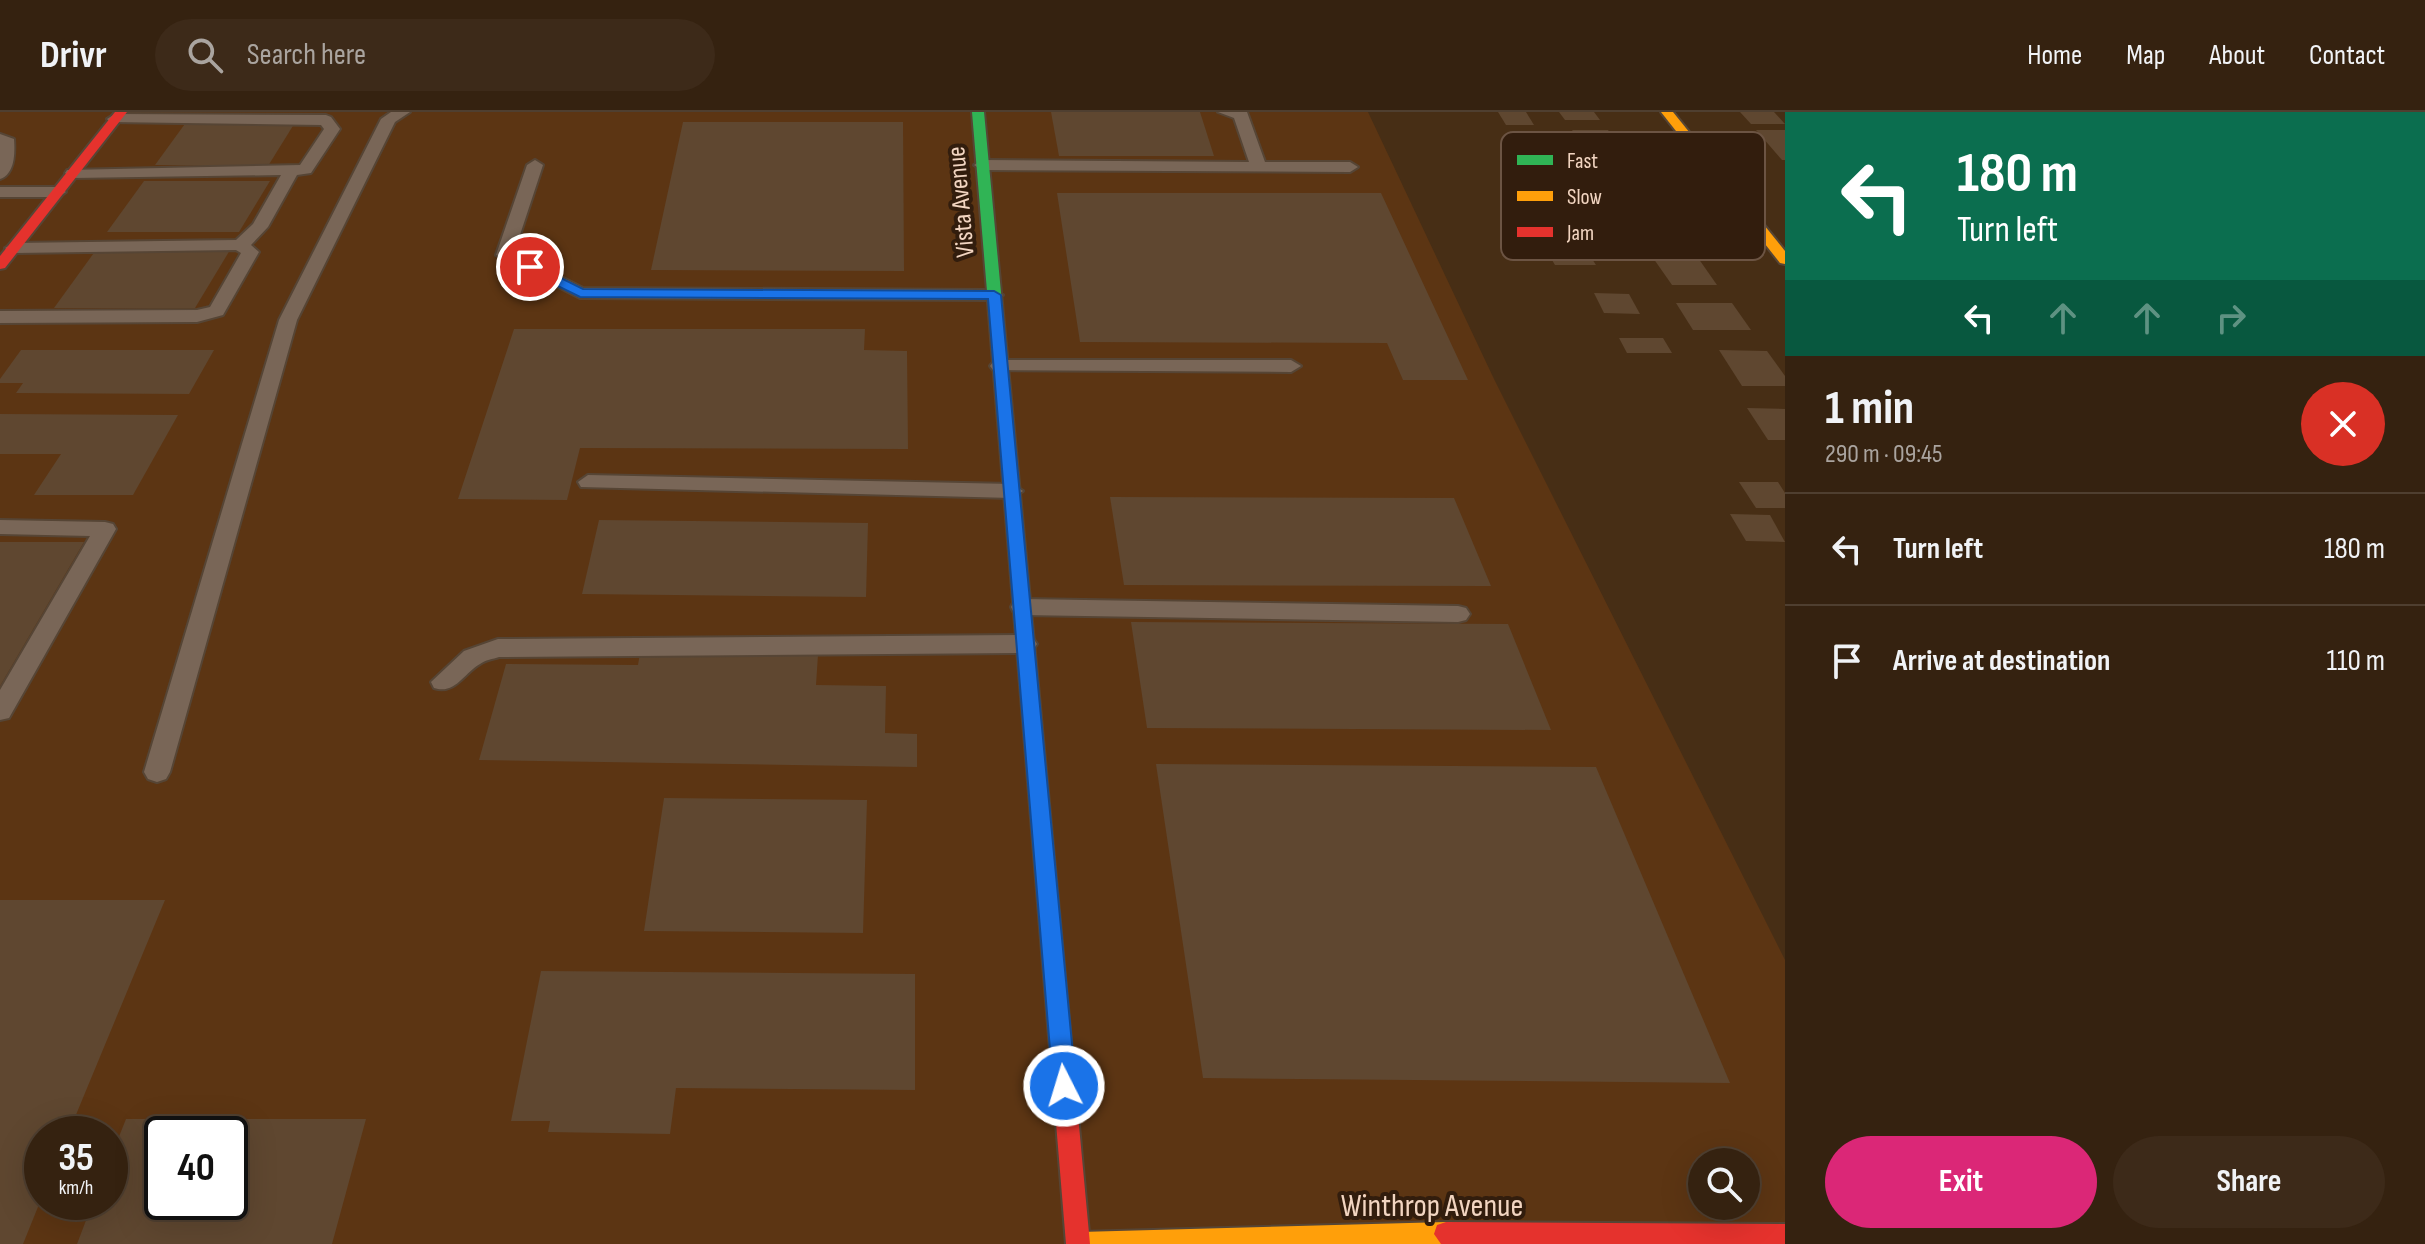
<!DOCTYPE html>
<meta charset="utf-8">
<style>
:root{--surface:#352210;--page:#3d2a19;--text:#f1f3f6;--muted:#aaa49f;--line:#4f3f30;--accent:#db2777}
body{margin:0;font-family:"Sofia Sans Condensed",sans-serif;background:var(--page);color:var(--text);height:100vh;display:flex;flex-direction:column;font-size:30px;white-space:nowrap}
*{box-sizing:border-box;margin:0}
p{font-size:26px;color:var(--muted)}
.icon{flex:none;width:44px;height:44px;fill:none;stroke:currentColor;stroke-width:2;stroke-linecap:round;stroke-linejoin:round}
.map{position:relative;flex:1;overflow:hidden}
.sheet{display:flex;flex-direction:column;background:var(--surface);width:640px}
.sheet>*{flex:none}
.guide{background:#0b6e4f;color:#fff;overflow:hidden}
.buttons{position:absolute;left:1688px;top:1036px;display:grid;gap:16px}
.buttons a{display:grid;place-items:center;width:72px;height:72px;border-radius:50%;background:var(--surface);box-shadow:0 8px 32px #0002,0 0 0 2px var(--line);font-size:40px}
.speed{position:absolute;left:24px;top:1004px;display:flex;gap:16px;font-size:40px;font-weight:700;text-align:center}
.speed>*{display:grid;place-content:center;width:104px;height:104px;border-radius:50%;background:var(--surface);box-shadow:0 8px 32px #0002,0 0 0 2px var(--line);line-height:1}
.speed small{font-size:20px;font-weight:400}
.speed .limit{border:4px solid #111;border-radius:12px;background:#fff;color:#111}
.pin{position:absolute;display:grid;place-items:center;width:68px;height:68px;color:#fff;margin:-34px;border:4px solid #fff;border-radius:50%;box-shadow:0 2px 8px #0007}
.me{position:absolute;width:88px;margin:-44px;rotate:355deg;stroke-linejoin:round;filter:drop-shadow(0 0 6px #0008)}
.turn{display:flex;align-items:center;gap:28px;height:168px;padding:0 40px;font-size:36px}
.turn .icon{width:104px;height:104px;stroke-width:2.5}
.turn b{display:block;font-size:56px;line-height:68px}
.lanes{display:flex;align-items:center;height:76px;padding:0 40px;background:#0003;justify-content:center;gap:40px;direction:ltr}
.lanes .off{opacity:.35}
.round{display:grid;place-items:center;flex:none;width:84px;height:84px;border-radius:42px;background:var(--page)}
.overview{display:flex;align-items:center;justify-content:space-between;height:136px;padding:0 40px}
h1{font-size:48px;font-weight:700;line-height:60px}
.primary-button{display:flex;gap:16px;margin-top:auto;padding:16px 40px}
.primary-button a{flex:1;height:92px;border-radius:48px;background:var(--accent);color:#fff;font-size:32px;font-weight:700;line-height:92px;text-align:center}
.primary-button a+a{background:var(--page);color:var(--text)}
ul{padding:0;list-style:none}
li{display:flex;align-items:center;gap:24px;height:112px;padding:0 40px;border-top:2px solid var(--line)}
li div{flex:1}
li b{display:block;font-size:30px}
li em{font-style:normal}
header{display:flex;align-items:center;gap:48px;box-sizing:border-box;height:112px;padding:0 40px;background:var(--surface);border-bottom:2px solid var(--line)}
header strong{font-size:38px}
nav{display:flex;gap:44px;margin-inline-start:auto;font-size:28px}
.search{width:560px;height:72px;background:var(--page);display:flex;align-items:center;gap:20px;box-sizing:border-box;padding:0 28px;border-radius:44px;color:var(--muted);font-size:30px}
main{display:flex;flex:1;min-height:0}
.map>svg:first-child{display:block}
</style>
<header>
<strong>Drivr</strong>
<div class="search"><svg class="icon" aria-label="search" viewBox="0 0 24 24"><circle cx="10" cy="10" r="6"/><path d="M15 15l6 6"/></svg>Search here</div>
<nav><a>Home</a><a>Map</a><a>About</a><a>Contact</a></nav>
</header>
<main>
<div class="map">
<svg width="1785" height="1132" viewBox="0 0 1785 1132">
<rect width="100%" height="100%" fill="#472e15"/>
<!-- built -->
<path fill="#5c3513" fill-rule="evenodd" d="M0,0H1368L1494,267L1785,848V1132H0ZM42,1022H110V1090H42ZM162,1022H230V1090H162ZM1702,1050H1746V1094H1702Z"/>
<!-- building -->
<g fill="#5f4730" fill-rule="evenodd">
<polygon points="1051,0 1200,0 1214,44 1059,44"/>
<polygon points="1498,0 1526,0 1534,13 1506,13"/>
<polygon points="1559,0 1594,0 1600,8 1565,8"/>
<polygon points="1740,0 1774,0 1785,12 1751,12"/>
<polygon points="187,9 296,9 268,54 155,53"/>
<polygon points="683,10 903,10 904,159 651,158"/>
<polygon points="1572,18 1608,18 1627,44 1590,44"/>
<polygon points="1756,18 1785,18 1785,48 1782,48"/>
<polygon points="144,69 270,69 239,120 107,120"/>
<polygon points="1057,81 1381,81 1468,268 1403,268 1387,231 1080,230"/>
<polygon points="1543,133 1583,133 1596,153 1555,153"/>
<polygon points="96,138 230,138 195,196 54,196"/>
<polygon points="1651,143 1696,143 1717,173 1672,173"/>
<polygon points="1594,181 1629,182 1640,202 1604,201"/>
<polygon points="1676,191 1732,191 1751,218 1693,218"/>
<polygon points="514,217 865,217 864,238 907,239 908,337 580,336 567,388 458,387"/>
<polygon points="1619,226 1663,226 1672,241 1627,241"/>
<polygon points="21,238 214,238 189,282 16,281 23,271 0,271 0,267"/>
<polygon points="1719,238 1767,239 1785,264 1785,274 1742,274"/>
<polygon points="1747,296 1785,297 1785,328 1768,328"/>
<polygon points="0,302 178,303 133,383 34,383 61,342 0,342"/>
<polygon points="1739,370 1778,370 1785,381 1785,396 1756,396"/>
<polygon points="1110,385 1454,386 1491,474 1124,473"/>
<polygon points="1730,402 1770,403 1785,430 1746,429"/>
<polygon points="599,408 868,411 866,485 582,482"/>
<polygon points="0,430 84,430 0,574"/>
<polygon points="1131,510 1508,512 1551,618 1147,616"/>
<polygon points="640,541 818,543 816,573 886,574 885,621 917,622 917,655 479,648 506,552 638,553"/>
<polygon points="1156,652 1596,655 1730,971 1203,966"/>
<polygon points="664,686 867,688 863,821 644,819"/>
<polygon points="0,788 165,788 68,1022 42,1022 42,1085 23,1132 0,1132"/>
<polygon points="541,859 915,862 915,978 676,976 670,1022 548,1020 550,1009 511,1009"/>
<path d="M126,1007H366L332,1132H77L93,1090H110V1047ZM162,1022H230V1090H162Z"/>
</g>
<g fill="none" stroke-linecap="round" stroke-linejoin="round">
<defs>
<g id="lane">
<polygon points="391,0 410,0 395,10 297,208 170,660 166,667 157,670 148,667 144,660 279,208 381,7"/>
<polygon points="1218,0 1247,0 1265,50 1350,50 1358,55 1350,60 982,58 974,53 982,48 1249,50 1234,6"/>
<polygon points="115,2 326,3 331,5 340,17 311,61 297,63 268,115 251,133 259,140 223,203 197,210 0,211 0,199 197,198 210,195 241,141 236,138 14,141 5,136 14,131 236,128 253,112 281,63 73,66 65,61 67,58 300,53 324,17 321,13 110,10 107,7"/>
<path d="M0,22L14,27C15,41 15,62 0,67Z"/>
<polygon points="535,48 543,53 514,141 583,176 994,178 1003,183 994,188 580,186 496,143 527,53"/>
<polygon points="0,75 58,75 66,80 58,85 0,85"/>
<polygon points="1000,248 1291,248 1301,254 1291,260 993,258 990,254 993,250"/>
<polygon points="588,363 1012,372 1023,379 1012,386 581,375 578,370"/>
<polygon points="0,408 105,410 113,412 116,417 9,606 0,608 0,578 90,424 0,422"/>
<polygon points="1022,487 1458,494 1466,496 1470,502 1466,508 1458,510 1022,503 1014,501 1011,495 1014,489"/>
<path d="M1025,523L1033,526L1037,532L1033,538L1025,541L499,545C493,547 485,548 480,552C464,561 455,583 434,576L431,570L464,539L498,527Z"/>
</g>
<polygon id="fast" points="972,0 984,0 1038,573 1029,580 1020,573"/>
<g id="slow">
<polygon points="1661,0 1673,0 1785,139 1785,152 1780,151"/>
<polygon points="1446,1110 1455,1113 1458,1122 1451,1132 1068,1132 1071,1123 1080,1120"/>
</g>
<g id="jam">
<polygon points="115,0 127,0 5,156 0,157 0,144"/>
<polygon points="1029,566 1038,573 1090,1132 1066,1132 1020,573"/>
<polygon points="1446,1110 1785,1112 1785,1132 1441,1132 1434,1122 1437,1113"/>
</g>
</defs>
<!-- lane casing -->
<use href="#lane" stroke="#564535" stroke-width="4"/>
<!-- fast casing -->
<use href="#fast" stroke="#564535" stroke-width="4"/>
<!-- slow casing -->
<use href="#slow" stroke="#564535" stroke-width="4"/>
<!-- jam casing -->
<use href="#jam" stroke="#564535" stroke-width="4"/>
<!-- lane -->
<use href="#lane" fill="#796657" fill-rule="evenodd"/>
<!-- fast -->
<use href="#fast" fill="#30b455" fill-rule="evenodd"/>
<!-- slow -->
<use href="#slow" fill="#ff9f0a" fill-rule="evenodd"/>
<!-- jam -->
<use href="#jam" fill="#e5322d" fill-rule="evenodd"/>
</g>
<!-- route -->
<polygon fill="#1a73e8" stroke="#114b97" stroke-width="2" points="525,153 535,153 583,177 994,179 1001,183 1076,974 1072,982 1064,985 1056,982 1053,974 988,187 580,185 525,158"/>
<g text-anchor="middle" stroke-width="8" stroke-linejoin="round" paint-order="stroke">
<!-- street labels -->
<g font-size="26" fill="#f2d5c1" stroke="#321d0d">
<text transform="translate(960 90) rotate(-95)" y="9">Vista Avenue</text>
</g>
<!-- near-street labels -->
<g font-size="32" fill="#f2d5c1" stroke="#321d0d">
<text x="1432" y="1104">Winthrop Avenue</text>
</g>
</g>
<!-- legend -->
<rect x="1501" y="20" width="264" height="128" rx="12" fill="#321d0d" stroke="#6c5443" stroke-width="2"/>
<rect x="1517" y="43" width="36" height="10" fill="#30b455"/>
<rect x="1517" y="79" width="36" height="10" fill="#ff9f0a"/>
<rect x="1517" y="115" width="36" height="10" fill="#e5322d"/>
<g font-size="22" fill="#f2d5c1">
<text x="1567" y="56">Fast</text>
<text x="1567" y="92">Slow</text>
<text x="1567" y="128">Jam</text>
</g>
</svg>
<div class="buttons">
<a><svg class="icon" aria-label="search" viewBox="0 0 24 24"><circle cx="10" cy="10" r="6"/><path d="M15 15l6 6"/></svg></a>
</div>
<div class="speed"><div>35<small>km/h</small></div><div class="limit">40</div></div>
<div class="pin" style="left:530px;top:155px;background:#d93025"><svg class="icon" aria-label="arrive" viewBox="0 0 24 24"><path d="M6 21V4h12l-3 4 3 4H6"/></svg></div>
<svg class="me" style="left:1064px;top:974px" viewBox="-20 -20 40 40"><circle r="17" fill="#1a73e8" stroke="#fff" stroke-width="3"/><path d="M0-11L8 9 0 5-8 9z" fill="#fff"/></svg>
</div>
<section class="sheet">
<div class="guide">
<div class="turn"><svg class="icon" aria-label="left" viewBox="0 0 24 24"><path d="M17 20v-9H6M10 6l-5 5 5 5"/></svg><div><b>180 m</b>Turn left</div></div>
<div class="lanes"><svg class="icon" aria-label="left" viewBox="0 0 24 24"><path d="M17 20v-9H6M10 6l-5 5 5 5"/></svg><svg class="icon off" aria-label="ahead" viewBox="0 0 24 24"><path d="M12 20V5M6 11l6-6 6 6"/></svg><svg class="icon off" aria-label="ahead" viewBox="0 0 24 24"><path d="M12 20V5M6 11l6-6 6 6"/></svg><svg class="icon off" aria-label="right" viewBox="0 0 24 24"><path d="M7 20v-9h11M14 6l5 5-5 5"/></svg></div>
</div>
<div class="overview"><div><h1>1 min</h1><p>290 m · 09:45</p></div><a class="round" style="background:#d93025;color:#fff"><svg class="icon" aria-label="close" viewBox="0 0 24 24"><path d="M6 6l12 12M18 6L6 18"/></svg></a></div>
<ul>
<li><svg class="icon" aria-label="left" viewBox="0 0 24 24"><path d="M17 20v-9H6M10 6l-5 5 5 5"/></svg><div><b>Turn left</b></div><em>180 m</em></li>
<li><svg class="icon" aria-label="arrive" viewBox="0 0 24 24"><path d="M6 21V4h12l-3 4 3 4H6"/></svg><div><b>Arrive at destination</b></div><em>110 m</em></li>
</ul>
<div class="primary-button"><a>Exit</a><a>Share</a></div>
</section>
</main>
